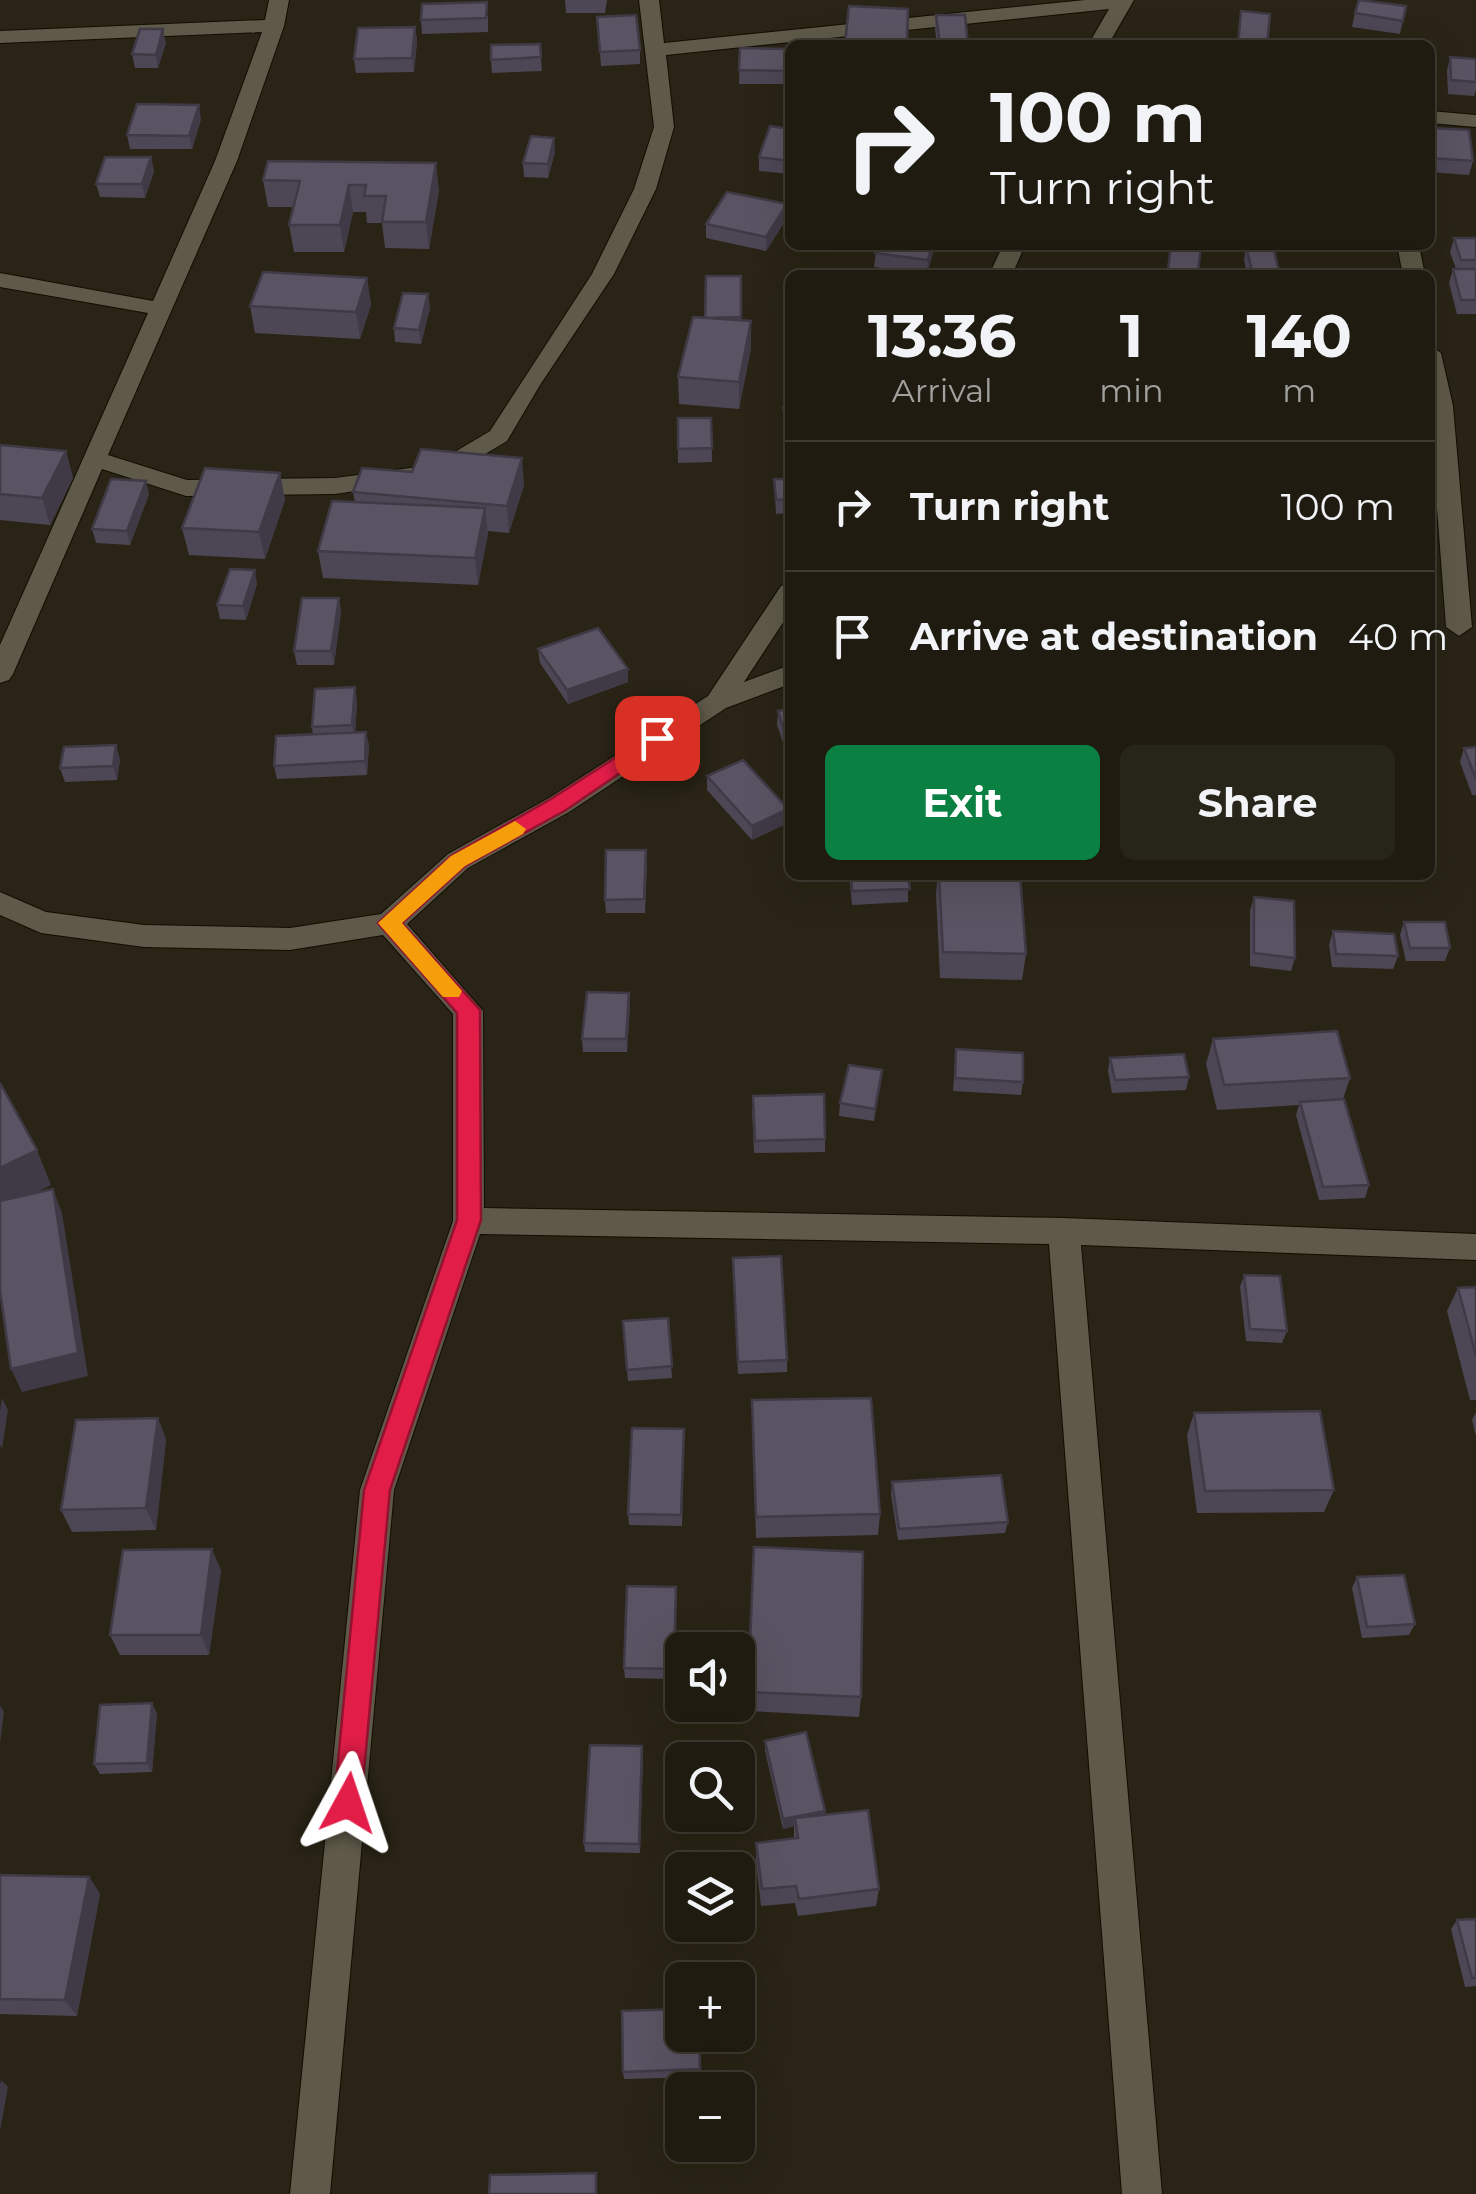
<!DOCTYPE html>
<meta charset="utf-8">
<style>
:root{--surface:#1f1b10;--page:#272419;--text:#f1f3f6;--muted:#a1a19f;--line:#3c3930;--accent:#0b8043}
body{margin:0;font-family:Montserrat,sans-serif;background:var(--page);color:var(--text);height:100vh;display:flex;flex-direction:column;font-size:38px;white-space:nowrap}
*{box-sizing:border-box;margin:0}
p{font-size:32px;color:var(--muted)}
.icon{flex:none;width:55px;height:55px;fill:none;stroke:currentColor;stroke-width:2;stroke-linecap:round;stroke-linejoin:round}
.map{position:relative;flex:1;overflow:hidden}
.side{position:absolute;left:785px;top:270px;width:650px;height:610px;display:flex;flex-direction:column;background:var(--surface);border-radius:15px;box-shadow:0 10px 40px #0002,0 0 0 2px var(--line)}
.side>*{flex:none}
.top-card{position:absolute;left:785px;top:40px;width:650px;height:210px;border-radius:15px;box-shadow:0 10px 40px #0002,0 0 0 2px var(--line);background:#1f1b10;color:var(--text);overflow:hidden}
.controls{position:absolute;left:665px;top:1632px;display:grid;gap:20px}
.controls a{display:grid;place-items:center;width:90px;height:90px;border-radius:15px;background:var(--surface);box-shadow:0 10px 40px #0002,0 0 0 2px var(--line);font-size:50px}
.pin{position:absolute;display:grid;place-items:center;width:85px;height:85px;color:#fff;margin:-42px;border-radius:20px;box-shadow:0 5px 15px #0006}
.me{position:absolute;width:110px;margin:-55px;rotate:5deg;stroke-linejoin:round;filter:drop-shadow(0 0 8px #0008)}
.turn{display:flex;align-items:center;gap:35px;height:210px;padding:0 40px;font-size:45px}
.turn .icon{width:130px;height:130px;stroke-width:2.5}
.turn b{display:block;font-size:70px;line-height:85px}
.eta{display:flex;justify-content:space-evenly;align-items:center;height:170px;text-align:center}
.eta b{font-size:60px;font-weight:700;line-height:70px}
.button{display:flex;gap:20px;margin-top:auto;padding:20px 40px}
.button a{flex:1;height:115px;border-radius:15px;background:var(--accent);color:#fff;font-size:40px;font-weight:700;line-height:115px;text-align:center}
.button a+a{background:var(--page);color:var(--text)}
ul{padding:0;list-style:none}
li{display:flex;align-items:center;gap:30px;height:130px;padding:0 40px;border-top:2px solid var(--line)}
li div{flex:1}
li b{display:block;font-size:38px}
li em{font-style:normal}
.map>svg:first-child{display:block}
</style>
<div class="map">
<svg width="1476" height="2194" viewBox="0 0 1476 2194">
<rect width="100%" height="100%" fill="#292415"/>
<g fill="none" stroke-linecap="round" stroke-linejoin="round">
<defs>
<g id="minor">
<polygon points="269,0 289,0 284,26 237,161 108,455 187,480 335,478 433,465 490,431 592,274 634,189 654,127 639,0 659,0 664,43 1085,0 1134,0 1108,45 1088,45 1109,9 666,55 674,127 656,189 614,274 540,385 507,441 447,477 335,494 186,496 102,469 13,674 9,680 0,683 0,645 148,313 0,287 0,273 153,301 215,161 262,32 0,43 0,31 265,20"/>
<polygon points="1430,111 1476,115 1476,127 1430,123"/>
<polygon points="1003,245 1025,245 1012,275 989,275"/>
<polygon points="1397,245 1419,245 1425,275 1403,275"/>
<polygon points="1430,346 1441,353 1453,406 1472,627 1459,636 1446,627 1430,415"/>
<polygon points="790,584 790,612 744,682 790,665 790,684 726,708 569,812 468,868 407,924 483,1011 484,1208 1064,1218 1476,1234 1476,1260 1081,1245 1162,2194 1122,2194 1049,1244 480,1234 394,1490 330,2194 290,2194 360,1490 453,1221 453,1014 383,935 290,950 144,947 41,933 0,915 0,892 46,912 144,925 290,928 381,914 448,854 549,798 708,696 781,586"/>
</g>
</defs>
<!-- minor casing -->
<use href="#minor" stroke="#120d02" stroke-width="2"/>
<!-- minor -->
<use href="#minor" fill="#5e5948" fill-rule="evenodd"/>
</g>
<!-- wall -->
<g fill="#4d4755">
<polygon points="565,0 607,0 605,13 566,13"/>
<polygon points="1406,6 1400,34 1352,27 1355,13"/>
<polygon points="936,15 968,45 937,45 935,29"/>
<polygon points="488,16 488,32 422,34 421,20"/>
<polygon points="597,17 640,50 640,64 601,66"/>
<polygon points="415,27 417,41 414,72 356,73 354,59"/>
<polygon points="166,43 158,68 135,68 132,54"/>
<polygon points="540,44 542,71 492,73 491,60"/>
<polygon points="740,48 790,49 790,84 739,84"/>
<polygon points="1450,57 1476,59 1476,90 1474,96 1448,94 1447,71"/>
<polygon points="201,119 192,149 130,149 127,135"/>
<polygon points="1430,128 1473,161 1469,175 1430,172"/>
<polygon points="790,129 790,174 759,171 759,157"/>
<polygon points="555,152 548,178 524,177 523,163"/>
<polygon points="151,157 154,171 145,198 100,197 96,184"/>
<polygon points="268,161 439,190 429,249 385,248 382,223 367,223 366,212 353,212 344,252 294,252 289,225 294,207 268,207 263,180"/>
<polygon points="787,218 766,251 706,238 706,224"/>
<polygon points="1454,238 1476,238 1476,314 1457,314 1449,283 1453,269 1456,269 1450,252"/>
<polygon points="877,245 935,245 927,274 874,267"/>
<polygon points="1170,245 1201,245 1198,275 1167,275"/>
<polygon points="1246,246 1280,275 1247,275 1244,260"/>
<polygon points="741,276 741,320 751,348 739,409 679,404 678,377 705,318"/>
<polygon points="367,278 371,305 360,339 255,333 250,306"/>
<polygon points="428,294 430,308 421,344 395,342 394,328"/>
<polygon points="790,378 790,434 785,434 783,422 783,408 787,408 786,394"/>
<polygon points="678,418 711,418 712,462 678,463"/>
<polygon points="0,445 66,451 73,478 50,525 0,520"/>
<polygon points="280,473 285,500 265,559 189,555 182,528"/>
<polygon points="774,479 790,479 790,513 776,514"/>
<polygon points="524,485 509,533 488,531 478,585 323,578 318,551 355,502 353,492"/>
<polygon points="149,494 130,545 96,543 92,529"/>
<polygon points="257,584 246,620 220,619 217,605"/>
<polygon points="339,598 341,612 334,665 297,665 294,651"/>
<polygon points="538,649 628,682 568,704 540,663"/>
<polygon points="357,701 355,733 366,732 369,746 367,775 277,779 274,766 313,735 312,727"/>
<polygon points="790,709 787,754 777,725 778,711"/>
<polygon points="1476,747 1476,795 1472,795 1460,762 1464,748"/>
<polygon points="120,759 117,780 65,782 60,768"/>
<polygon points="707,776 788,823 752,840 707,790"/>
<polygon points="647,863 645,913 606,913 605,900"/>
<polygon points="849,875 908,875 908,902 852,905"/>
<polygon points="938,875 1020,875 1026,954 1022,980 940,978 936,893"/>
<polygon points="1254,897 1295,958 1291,971 1250,966 1250,911"/>
<polygon points="1404,922 1450,948 1445,961 1406,961 1400,935"/>
<polygon points="1333,931 1398,956 1393,969 1332,967 1329,945"/>
<polygon points="630,1006 627,1052 583,1052 582,1039"/>
<polygon points="1213,1039 1350,1078 1343,1099 1369,1185 1365,1198 1319,1200 1296,1115 1299,1105 1217,1110 1206,1064"/>
<polygon points="956,1049 1023,1082 1021,1095 953,1091"/>
<polygon points="1110,1058 1189,1077 1186,1090 1112,1093 1108,1071"/>
<polygon points="882,1070 874,1121 839,1116 840,1103"/>
<polygon points="752,1108 825,1139 825,1152 754,1153"/>
<polygon points="733,1258 787,1360 787,1372 738,1374"/>
<polygon points="1244,1275 1287,1331 1282,1343 1246,1341 1240,1287"/>
<polygon points="1476,1287 1476,1400 1470,1400 1447,1311 1458,1288"/>
<polygon points="668,1318 672,1378 628,1381 623,1321"/>
<polygon points="752,1400 880,1514 878,1535 756,1538"/>
<polygon points="1476,1412 1476,1436 1472,1420"/>
<polygon points="1194,1413 1334,1490 1324,1512 1197,1513 1187,1435"/>
<polygon points="158,1418 166,1440 156,1530 72,1532 61,1510"/>
<polygon points="684,1429 682,1526 629,1525 628,1514"/>
<polygon points="892,1482 1008,1522 1005,1533 898,1540 891,1494"/>
<polygon points="221,1570 209,1655 120,1655 110,1635"/>
<polygon points="1357,1577 1415,1624 1409,1635 1362,1638 1352,1588"/>
<polygon points="676,1597 674,1679 625,1678 624,1668"/>
<polygon points="748,1692 861,1697 859,1717 748,1711"/>
<polygon points="157,1713 152,1772 100,1774 94,1764"/>
<polygon points="765,1741 825,1811 825,1814 879,1889 876,1906 798,1916 795,1903 761,1906 756,1861 756,1843 794,1839 794,1826 783,1829 765,1751"/>
<polygon points="643,1756 640,1853 585,1852 584,1843"/>
<polygon points="0,1875 89,1877 100,1894 77,2016 0,2014"/>
<polygon points="1476,1919 1476,1986 1465,1987 1451,1929 1457,1920"/>
<polygon points="699,2035 700,2077 624,2079 623,2072"/>
</g>
<!-- shaded-wall -->
<g fill="#3f3a45">
<polygon points="415,27 417,41 414,72 412,58"/>
<polygon points="163,29 166,43 158,68 156,55"/>
<polygon points="199,105 201,119 192,149 189,136"/>
<polygon points="554,138 555,152 548,178 548,164"/>
<polygon points="151,157 154,171 145,198 142,184"/>
<polygon points="436,163 439,190 429,249 426,222"/>
<polygon points="349,185 353,212 344,252 340,225"/>
<polygon points="787,204 787,218 766,251 766,237"/>
<polygon points="932,245 935,245 927,274 928,260"/>
<polygon points="367,278 371,305 360,339 356,312"/>
<polygon points="428,294 430,308 421,344 419,330"/>
<polygon points="751,321 751,348 739,409 739,382"/>
<polygon points="66,451 73,478 50,525 42,498"/>
<polygon points="522,458 524,485 509,533 507,506"/>
<polygon points="280,473 285,500 265,559 259,532"/>
<polygon points="146,481 149,494 130,545 127,531"/>
<polygon points="485,508 488,535 478,585 475,558"/>
<polygon points="255,570 257,584 246,620 243,606"/>
<polygon points="339,598 341,612 334,665 331,651"/>
<polygon points="628,669 628,682 568,704 567,690"/>
<polygon points="355,687 357,701 355,739 352,725"/>
<polygon points="366,732 369,746 367,775 365,761"/>
<polygon points="790,739 790,753 787,754 787,740"/>
<polygon points="116,745 120,759 117,780 113,766"/>
<polygon points="788,809 788,823 752,840 752,826"/>
<polygon points="629,993 630,1006 627,1052 626,1039"/>
<polygon points="882,1070 881,1083 874,1121 875,1109"/>
<polygon points="37,1150 51,1185 0,1210 0,1168"/>
<polygon points="53,1189 62,1213 88,1376 22,1392 11,1369"/>
<polygon points="2,1398 8,1410 2,1449 0,1445 0,1411"/>
<polygon points="158,1418 166,1440 156,1530 146,1508"/>
<polygon points="212,1549 221,1570 209,1655 201,1635"/>
<polygon points="152,1703 157,1713 152,1772 147,1763"/>
<polygon points="0,1705 4,1712 0,1743"/>
<polygon points="642,1746 643,1756 640,1853 639,1844"/>
<polygon points="825,1811 824,1820 795,1818 794,1826 783,1829 783,1819"/>
<polygon points="89,1877 100,1894 77,2016 65,2000"/>
<polygon points="1,2080 8,2087 0,2131 0,2085"/>
</g>
<!-- building -->
<g fill="#5a5363" stroke="#3f3a45" stroke-width="2.5">
<polygon points="1359,0 1406,6 1403,21 1355,13"/>
<polygon points="487,2 486,18 421,20 422,4"/>
<polygon points="849,6 908,9 907,45 845,43"/>
<polygon points="1241,11 1270,14 1267,45 1238,45"/>
<polygon points="636,15 640,50 600,52 597,17"/>
<polygon points="936,15 965,15 968,45 940,45"/>
<polygon points="415,27 412,58 354,59 358,28"/>
<polygon points="140,29 163,29 156,55 132,54"/>
<polygon points="1168,41 1199,45 1167,45"/>
<polygon points="540,44 541,57 491,60 491,45"/>
<polygon points="740,48 790,49 790,71 739,70"/>
<polygon points="1450,57 1476,59 1476,82 1451,80"/>
<polygon points="137,104 199,105 189,136 127,135"/>
<polygon points="770,126 790,129 790,161 759,157"/>
<polygon points="1430,128 1469,130 1473,161 1430,158"/>
<polygon points="531,136 554,138 548,164 523,163"/>
<polygon points="105,157 151,157 142,184 96,184"/>
<polygon points="268,161 436,163 426,222 382,222 386,196 364,196 366,185 349,185 340,225 289,225 300,181 263,180"/>
<polygon points="727,192 787,204 766,237 706,224"/>
<polygon points="1454,238 1476,238 1476,260 1461,260"/>
<polygon points="877,245 932,245 928,260 875,253"/>
<polygon points="1171,245 1201,245 1198,273 1168,270"/>
<polygon points="1246,246 1273,246 1280,275 1253,275"/>
<polygon points="1453,269 1476,269 1476,300 1461,300"/>
<polygon points="263,272 367,278 356,312 250,306"/>
<polygon points="706,276 741,276 741,317 705,318"/>
<polygon points="403,293 428,294 419,330 394,328"/>
<polygon points="693,317 751,321 739,382 678,377"/>
<polygon points="783,408 790,408 790,420 786,420"/>
<polygon points="678,418 711,418 712,448 678,449"/>
<polygon points="0,445 66,451 42,498 0,494"/>
<polygon points="421,449 522,458 507,506 353,492 362,468 412,472"/>
<polygon points="205,468 280,473 259,532 182,528"/>
<polygon points="111,479 146,481 127,531 92,529"/>
<polygon points="774,479 790,479 790,499 776,500"/>
<polygon points="332,501 485,508 475,558 318,551"/>
<polygon points="230,569 255,570 243,606 217,605"/>
<polygon points="302,598 339,598 331,651 294,651"/>
<polygon points="598,628 628,669 567,690 538,649"/>
<polygon points="355,687 352,725 312,727 315,689"/>
<polygon points="790,709 790,739 787,740 778,711"/>
<polygon points="366,732 365,761 274,766 276,736"/>
<polygon points="116,745 113,766 60,768 64,747"/>
<polygon points="1476,747 1476,779 1464,748"/>
<polygon points="743,760 788,809 752,826 707,776"/>
<polygon points="606,850 646,850 644,899 605,900"/>
<polygon points="851,875 908,875 910,889 852,891"/>
<polygon points="939,875 1020,875 1026,954 943,952"/>
<polygon points="1254,897 1294,901 1295,958 1254,953"/>
<polygon points="1404,922 1445,922 1450,948 1410,948"/>
<polygon points="1333,931 1394,934 1398,956 1336,954"/>
<polygon points="587,992 629,993 626,1039 582,1039"/>
<polygon points="1337,1031 1350,1078 1224,1085 1213,1039"/>
<polygon points="956,1049 1023,1053 1023,1082 955,1078"/>
<polygon points="1184,1054 1189,1077 1115,1080 1110,1058"/>
<polygon points="849,1065 882,1070 875,1109 840,1103"/>
<polygon points="0,1083 37,1150 0,1168"/>
<polygon points="824,1094 825,1139 755,1141 753,1096"/>
<polygon points="1344,1099 1369,1185 1323,1187 1300,1102"/>
<polygon points="53,1189 78,1353 11,1369 0,1290 0,1201"/>
<polygon points="781,1256 787,1360 738,1362 733,1258"/>
<polygon points="1244,1275 1280,1276 1287,1331 1250,1329"/>
<polygon points="1476,1287 1476,1356 1458,1288"/>
<polygon points="668,1318 672,1366 627,1370 623,1321"/>
<polygon points="871,1398 880,1514 756,1517 752,1400"/>
<polygon points="1320,1411 1334,1490 1205,1491 1194,1413"/>
<polygon points="158,1418 146,1508 61,1510 76,1420"/>
<polygon points="632,1428 684,1429 681,1515 628,1514"/>
<polygon points="1001,1475 1008,1522 899,1529 892,1482"/>
<polygon points="754,1547 863,1552 861,1697 748,1692"/>
<polygon points="212,1549 201,1635 110,1635 123,1550"/>
<polygon points="1404,1575 1415,1624 1367,1627 1357,1577"/>
<polygon points="627,1586 676,1587 674,1669 624,1668"/>
<polygon points="152,1703 147,1763 94,1764 100,1705"/>
<polygon points="806,1732 825,1811 783,1819 765,1741"/>
<polygon points="590,1745 642,1746 639,1844 584,1843"/>
<polygon points="868,1810 879,1889 799,1899 796,1886 762,1889 756,1843 798,1838 795,1818"/>
<polygon points="0,1875 89,1877 65,2000 0,1999"/>
<polygon points="1476,1919 1476,1978 1472,1978 1457,1920"/>
<polygon points="682,2009 682,2035 699,2035 700,2069 623,2072 622,2011"/>
<polygon points="596,2173 596,2194 489,2194 490,2175"/>
</g>
<!-- route -->
<polygon fill="#e11d48" stroke="#92132f" stroke-width="2.5" points="657,731 664,733 664,743 566,810 465,866 402,923 480,1010 481,1220 390,1490 361,1803 357,1812 348,1816 338,1812 334,1803 364,1490 457,1220 457,1013 378,923 451,856 551,799"/>
<!-- slow -->
<polygon fill="#f59e0b" points="515,821 526,829 523,834 465,866 402,923 462,991 459,997 443,997 378,923 451,856"/>
</svg>
<div class="controls">
<a><svg class="icon" aria-label="sound" viewBox="0 0 24 24"><path d="M4 9h4l5-4v14l-5-4H4zM17 9q2 3 0 6"/></svg></a>
<a><svg class="icon" aria-label="search" viewBox="0 0 24 24"><circle cx="10" cy="10" r="6"/><path d="M15 15l6 6"/></svg></a>
<a><svg class="icon" aria-label="layers" viewBox="0 0 24 24"><path d="M12 4l9 5-9 5-9-5zM3 14l9 5 9-5"/></svg></a>
<a>+</a>
<a>−</a>
</div>
<div class="pin" style="left:657px;top:738px;background:#d93025"><svg class="icon" aria-label="arrive" viewBox="0 0 24 24"><path d="M6 21V4h12l-3 4 3 4H6"/></svg></div>
<svg class="me" style="left:348px;top:1803px" viewBox="-20 -20 40 40"><path d="M0-17L14 15 0 8-14 15z" fill="#e11d48" stroke="#fff" stroke-width="4"/></svg>
<div class="top-card">
<div class="turn"><svg class="icon" aria-label="right" viewBox="0 0 24 24"><path d="M7 20v-9h11M14 6l5 5-5 5"/></svg><div><b>100 m</b>Turn right</div></div>
</div>
<section class="side">
<div class="eta">
<div><b>13:36</b><p>Arrival</p></div>
<div><b>1</b><p>min</p></div>
<div><b>140</b><p>m</p></div>
</div>
<ul>
<li><svg class="icon" aria-label="right" viewBox="0 0 24 24"><path d="M7 20v-9h11M14 6l5 5-5 5"/></svg><div><b>Turn right</b></div><em>100 m</em></li>
<li><svg class="icon" aria-label="arrive" viewBox="0 0 24 24"><path d="M6 21V4h12l-3 4 3 4H6"/></svg><div><b>Arrive at destination</b></div><em>40 m</em></li>
</ul>
<div class="button"><a>Exit</a><a>Share</a></div>
</section>
</div>
